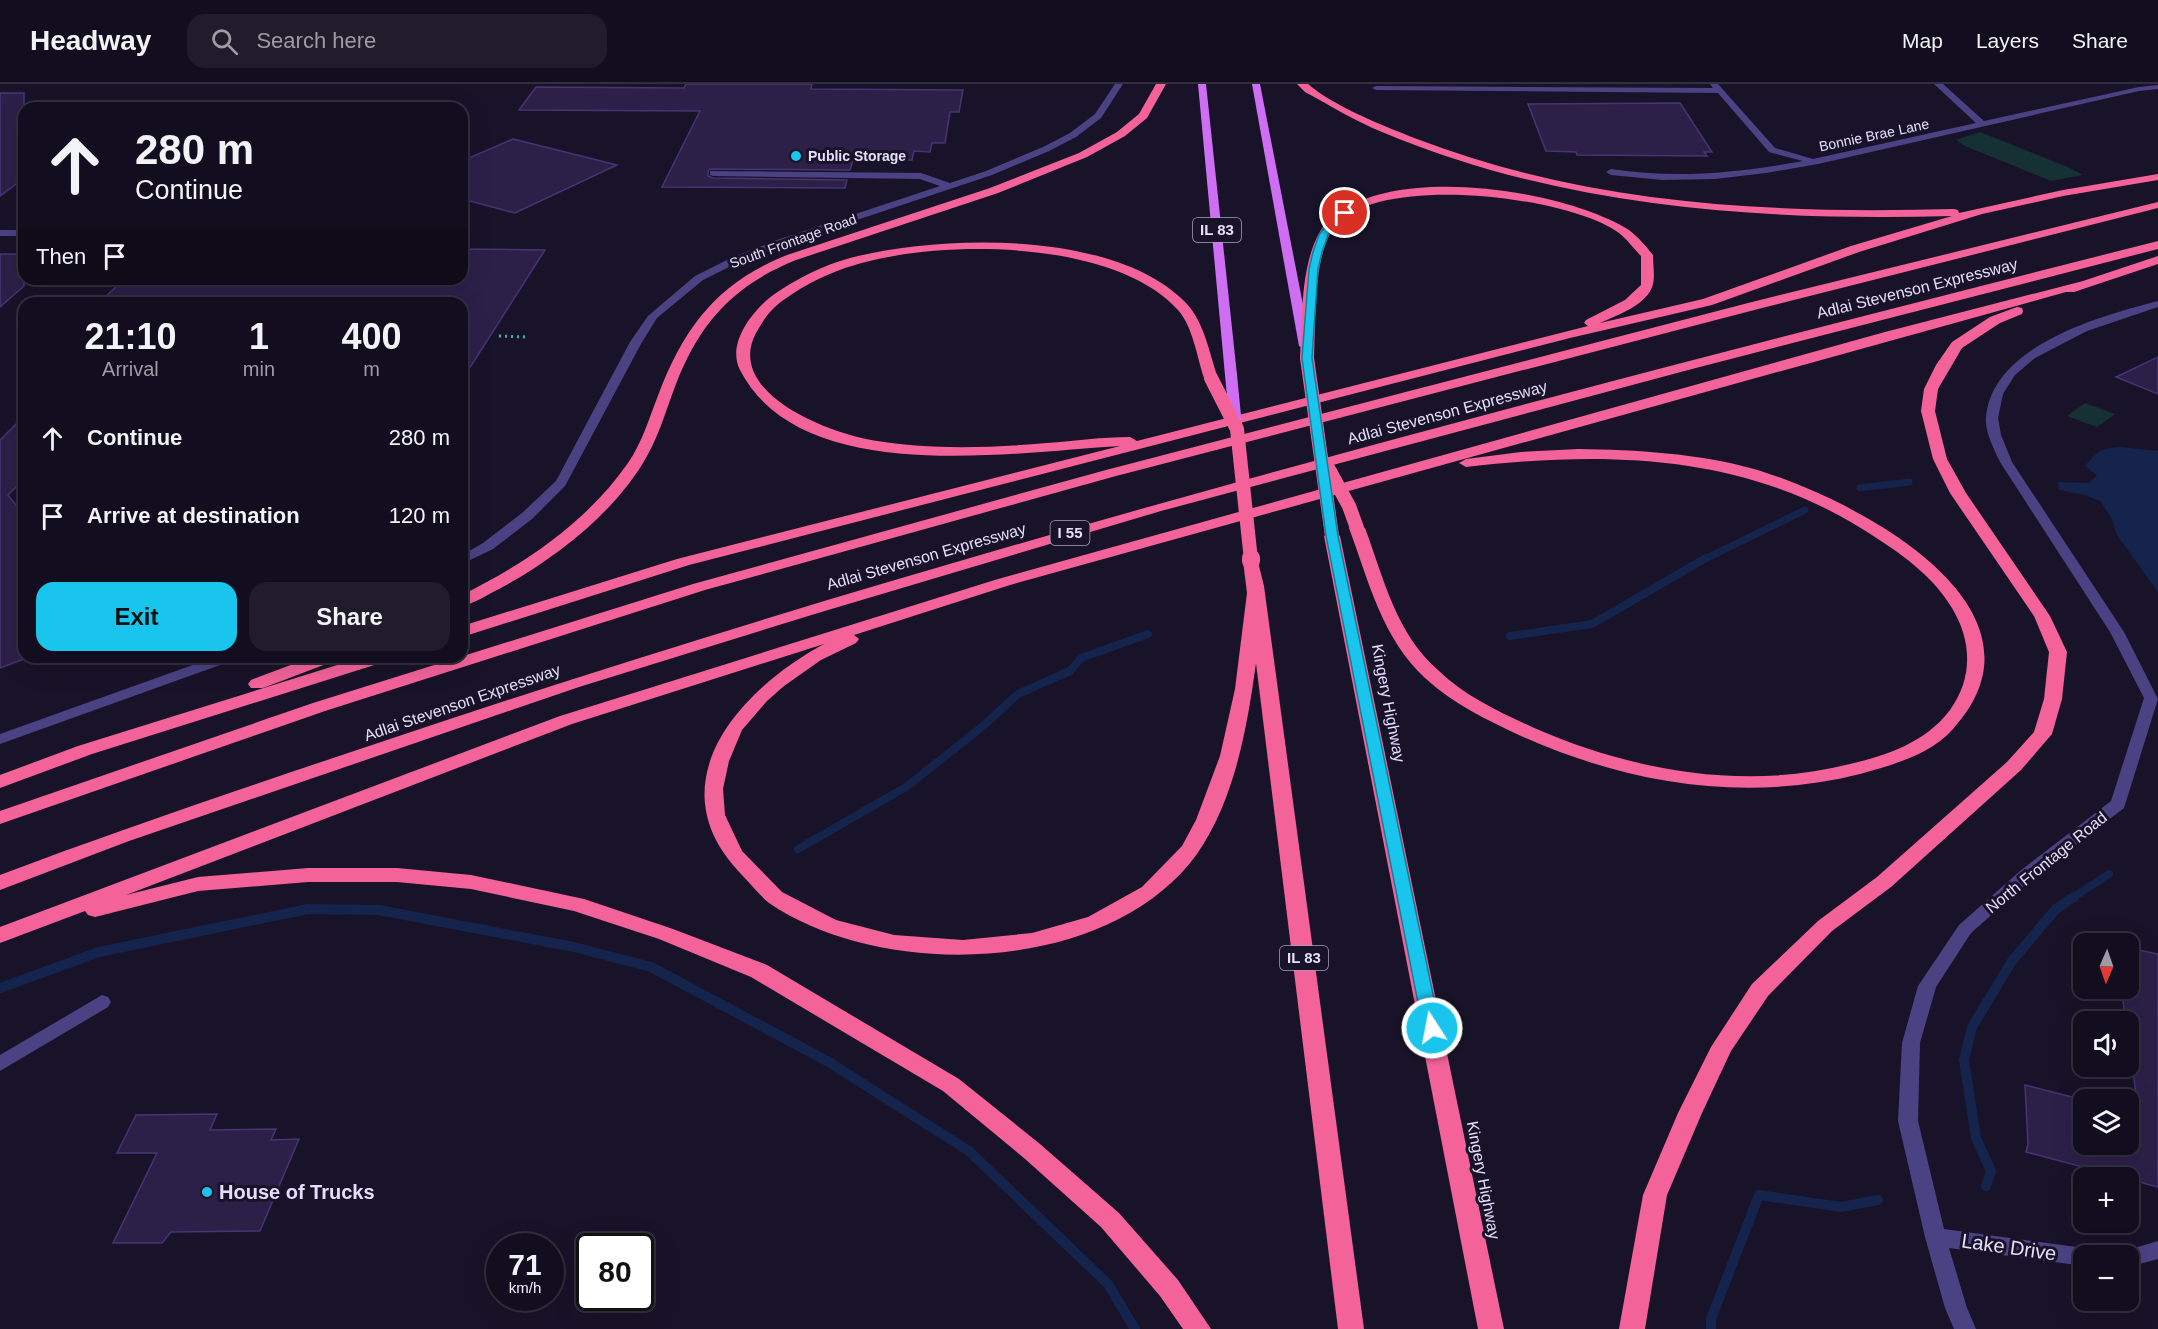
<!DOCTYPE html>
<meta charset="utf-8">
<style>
:root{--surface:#130e1f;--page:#201c2c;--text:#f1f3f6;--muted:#9d9ca4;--line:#322e3d;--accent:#19c4ed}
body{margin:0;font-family:Helvetica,sans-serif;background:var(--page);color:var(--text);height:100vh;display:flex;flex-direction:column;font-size:22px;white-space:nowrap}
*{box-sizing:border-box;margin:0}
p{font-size:20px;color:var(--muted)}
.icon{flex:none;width:33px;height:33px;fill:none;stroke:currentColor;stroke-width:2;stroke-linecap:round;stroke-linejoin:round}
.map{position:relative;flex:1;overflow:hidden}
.side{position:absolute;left:18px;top:213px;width:450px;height:366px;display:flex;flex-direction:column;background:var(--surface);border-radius:18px;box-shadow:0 6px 24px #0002,0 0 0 2px var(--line)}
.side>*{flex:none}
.banner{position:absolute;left:18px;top:18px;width:450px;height:183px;border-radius:18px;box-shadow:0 6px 24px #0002,0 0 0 2px var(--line);background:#130e1f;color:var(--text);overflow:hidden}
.needle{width:39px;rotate:182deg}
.tools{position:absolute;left:2073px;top:849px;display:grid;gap:12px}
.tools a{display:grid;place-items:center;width:66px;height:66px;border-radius:12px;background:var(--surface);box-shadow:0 6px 24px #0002,0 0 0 2px var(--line);font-size:30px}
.speed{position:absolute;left:486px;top:1149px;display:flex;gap:12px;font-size:30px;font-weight:700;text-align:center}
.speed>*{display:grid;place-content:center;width:78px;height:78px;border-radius:50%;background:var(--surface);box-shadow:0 6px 24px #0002,0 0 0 2px var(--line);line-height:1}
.speed small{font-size:15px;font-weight:400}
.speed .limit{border:3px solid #111;border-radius:9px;background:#fff;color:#111}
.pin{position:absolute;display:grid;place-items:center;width:51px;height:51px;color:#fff;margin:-26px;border:3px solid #fff;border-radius:50%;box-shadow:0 2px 6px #0007}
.me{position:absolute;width:66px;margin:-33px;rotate:349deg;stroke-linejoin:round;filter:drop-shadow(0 0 4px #0008)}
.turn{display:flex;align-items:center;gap:21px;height:126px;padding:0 18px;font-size:27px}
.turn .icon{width:78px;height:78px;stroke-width:2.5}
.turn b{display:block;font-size:42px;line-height:51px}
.then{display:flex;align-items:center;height:57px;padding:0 18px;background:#0003;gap:12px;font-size:22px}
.eta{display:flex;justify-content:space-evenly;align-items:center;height:102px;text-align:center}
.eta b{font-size:36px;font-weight:800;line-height:42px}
.primary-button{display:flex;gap:12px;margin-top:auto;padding:12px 18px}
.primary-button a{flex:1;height:69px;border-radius:18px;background:var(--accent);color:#111;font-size:24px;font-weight:800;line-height:69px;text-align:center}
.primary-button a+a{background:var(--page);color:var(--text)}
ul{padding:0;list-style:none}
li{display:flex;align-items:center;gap:18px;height:78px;padding:0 18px}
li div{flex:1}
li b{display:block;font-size:22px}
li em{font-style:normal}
header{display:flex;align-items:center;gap:36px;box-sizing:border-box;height:84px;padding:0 30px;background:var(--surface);border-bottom:2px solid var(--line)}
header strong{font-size:28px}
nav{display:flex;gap:33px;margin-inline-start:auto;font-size:21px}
.search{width:420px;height:54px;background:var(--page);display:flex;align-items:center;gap:15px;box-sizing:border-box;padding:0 21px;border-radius:18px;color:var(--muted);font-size:22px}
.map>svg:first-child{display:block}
</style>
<header>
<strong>Headway</strong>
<div class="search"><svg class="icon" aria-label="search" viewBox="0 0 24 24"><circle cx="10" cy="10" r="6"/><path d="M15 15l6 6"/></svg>Search here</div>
<nav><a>Map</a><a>Layers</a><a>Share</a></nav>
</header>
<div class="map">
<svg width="2158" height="1245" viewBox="0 0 2158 1245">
<rect width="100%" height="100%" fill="#191329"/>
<!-- green -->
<g fill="#163133">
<polygon points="1980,48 2070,84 2083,91 2051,97 1965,62 1956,56"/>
<polygon points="2085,319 2115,330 2097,343 2067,332"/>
</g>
<!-- water -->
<path fill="#14244c" d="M2121,363L2158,367V508L2117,451L2111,433L2100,417L2085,411L2059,406L2058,398L2089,399L2097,391L2085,382C2098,367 2101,364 2121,363Z"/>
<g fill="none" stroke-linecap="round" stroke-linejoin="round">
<!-- stream-far2 -->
<g stroke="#14244c" stroke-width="7">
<polyline points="1860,404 1909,398"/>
<polyline points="1703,476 1805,426"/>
</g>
<!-- stream-far1 -->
<g stroke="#14244c" stroke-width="8">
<polyline points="1510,552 1592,540 1706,474"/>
<polyline points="798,765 906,703 982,643 1018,610 1070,587 1081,574 1148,550"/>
<polyline points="2072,814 2109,790"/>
</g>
<!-- stream -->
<g stroke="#14244c" stroke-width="10">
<polyline points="0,904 99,868 308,825 379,826 574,863 651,883 827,977 969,1067 1108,1200 1135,1245"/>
<polyline points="1986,1102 1991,1087 1976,1054 1964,976 1972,943 2012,877 2056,825 2074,813"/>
<polyline points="1711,1245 1711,1235 1759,1111 1841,1123 1878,1116"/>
</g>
</g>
<!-- building -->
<g fill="#2c2049" stroke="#473473" stroke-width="1.5">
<polygon points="686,0 812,0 811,5 963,6 959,28 950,28 945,59 932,59 930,68 914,67 912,76 853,76 850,86 710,85 708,87 708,92 713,94 847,96 845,104 662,103 700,27 519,26 536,3 684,4"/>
<polygon points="0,9 24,9 24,94 0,112"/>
<polygon points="1680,19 1712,68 1704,68 1707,72 1577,71 1576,68 1546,67 1528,20"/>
<polygon points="513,55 617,81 515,129 462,115 462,77"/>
<polygon points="462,165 545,166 462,296 462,219 99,219 124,195 462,195"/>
<polygon points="0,170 24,170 24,202 0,223"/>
<polygon points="2158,273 2158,310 2116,293"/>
<polygon points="24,332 24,395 8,411 24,431 24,575 0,584 0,356"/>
<polygon points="2128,864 2158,870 2158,1103 2026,1068 2028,1060 2025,1001 2084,1016 2084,1060 2128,1060 2128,1027 2139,1030 2128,954 2128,938 2126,938 2121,904 2128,904"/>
<polygon points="217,1030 210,1046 276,1045 271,1056 299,1055 260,1147 171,1148 162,1159 113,1159 157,1069 117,1069 136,1031"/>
</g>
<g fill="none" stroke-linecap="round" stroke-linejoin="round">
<!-- path -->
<polyline stroke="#3bafb3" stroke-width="3" stroke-dasharray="2 4" stroke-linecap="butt" points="499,252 527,253"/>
<!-- minor -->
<g fill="#4b4284" fill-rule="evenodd">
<polygon points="1115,0 1123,0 1101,34 1076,53 1049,67 992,91 788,159 741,177 703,196 657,234 642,258 565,402 532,435 493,465 462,480 462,471 483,459 522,429 556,397 630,258 648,232 695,192 733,173 780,155 940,102 920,95 713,92 710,91 710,87 921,89 950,99 986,87 1043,63 1070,49 1095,30"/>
<path d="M1710,0H1718L1775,64L1813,75L1976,39L1934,0H1943L1984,37L2139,3L2158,1V5L2139,7L1818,80L1766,89L1715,95L1663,96L1611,91L1606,88L1611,85C1676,95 1738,89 1803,77L1769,68L1718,9L1376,6L1372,4L1376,2L1713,4Z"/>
<rect x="0" y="146" width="24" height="6"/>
<path d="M2158,217V223L2087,247L2035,274L2015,291L2003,310L1998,334L2001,351L2012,378L2124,548L2158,615L2124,724L2032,795L1971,849L1936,903L1920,959L1918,1037L1944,1145L2084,1164L2091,1167L2094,1172H2084V1182L1949,1164L1967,1224L1976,1245H1954L1945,1224L1925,1153L1898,1037L1902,959L1918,902L1959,841L2020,787L2111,717L2144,614L2110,548L2000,378C1994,365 1985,349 1986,334C1991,262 2100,232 2158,217Z"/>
<polygon points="215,573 236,573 234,576 0,660 0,650"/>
<polygon points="102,911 108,913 111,918 108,923 0,987 0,971"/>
<polygon points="2158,1157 2158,1175 2128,1183 2128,1172 2119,1172 2121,1168"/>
</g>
<!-- major -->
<g fill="#ce6ef3" fill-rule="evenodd">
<polygon points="1198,0 1206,0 1237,291 1231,294 1225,291"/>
<polygon points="1252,0 1260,0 1311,262 1305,265 1299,262"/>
</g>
<!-- highway -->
<g fill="#f3639a" fill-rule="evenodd">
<path d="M1156,0H1166L1147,34L1125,52L1087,73L998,109L796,176C734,201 700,238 676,300C667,323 660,349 647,372C616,428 555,475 499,505C487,511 475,519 462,522V511C526,479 586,439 628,379C642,359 650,332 659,309C685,241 719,198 787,171L990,104L1079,69L1117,48L1139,30Z"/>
<path d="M1297,0H1308C1333,22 1386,43 1417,55C1589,121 1772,130 1954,125L1958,126L1959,129L2063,106L2158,90V96L2063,112L1982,130L1859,168L1712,221L1570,254L689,481L462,553V542L677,475L1120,362C1012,368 801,404 740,286C726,259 754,224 776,209C798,194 824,181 850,174C941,150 1116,146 1186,219C1205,239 1209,269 1218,294L1211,298L1204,294C1197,273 1193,243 1178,226C1114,155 940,155 855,181C830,188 806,200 785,215C774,222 765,233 759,244C719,306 825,348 871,356C928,366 989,364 1047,359C1075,357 1102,353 1130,353L1137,357L1588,242L1584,239L1586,236L1625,216L1641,201V172C1634,165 1627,155 1619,149C1569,112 1380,89 1336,141C1312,170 1316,238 1314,274L1312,277H1302L1300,274C1303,231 1299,173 1327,137C1332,131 1340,128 1346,124C1412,84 1558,106 1624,143C1634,148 1646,162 1653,171C1653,180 1655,192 1653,200C1648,221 1617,231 1600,239L1703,215L1851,162L1952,132C1758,137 1563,124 1382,48C1355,37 1331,22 1305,8Z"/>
<polygon points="2158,118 2158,124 1762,224 1116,392 705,506 325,627 0,740 0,727 313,619 693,500 1106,386 1752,218"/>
<path d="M2158,157V165L1692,285L1161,427L818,529L579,603L129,757L0,806V791C127,743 255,700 384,657C967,461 1562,308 2158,157Z"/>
<path d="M2158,172V180L2074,208H2066L1010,501L854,551L859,555L856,559L821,576L784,602L767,617L742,646L729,677L723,705L725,731L742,767L782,808L836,836L894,851L963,856L1032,849L1088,833L1142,803L1182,762L1196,736L1220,672L1235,605L1247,509L1243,477L1251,472L1257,474L1264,502L1364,1245H1338L1256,579C1247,644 1235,715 1197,770C1110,890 885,898 769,819C759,811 750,799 741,790C654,700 739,606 824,560L572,640L126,811L198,793L308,784H397L471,791L584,815L673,845L767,881L959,995L1040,1060L1119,1129L1178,1196L1211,1245H1183L1160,1212L1101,1143L1024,1074L943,1007L751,893L659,855L574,827L471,805L397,798H308L198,807L95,833L88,831L85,827L0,859V843L560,632L998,495L1885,248L2083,197Z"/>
<polygon points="2017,223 2022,224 2023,227 2022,230 2000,239 1962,264 1938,305 1935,327 1947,375 1966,409 2050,532 2067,568 2062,615 2052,650 2021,686 1891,803 1832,847 1768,912 1731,967 1702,1029 1667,1111 1645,1245 1619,1245 1643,1111 1678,1029 1711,963 1752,900 1818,837 1877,793 2007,678 2034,648 2044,615 2049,568 2034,532 1950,409 1933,375 1921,327 1924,305 1936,281 1952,258 1990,233"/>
<path d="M1578,365C1637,366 1697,369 1754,385C1850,413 2065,522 1953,645C1930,671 1892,681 1860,690C1745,719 1628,700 1521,652C1487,636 1453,620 1425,594C1382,554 1369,498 1349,444L1351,441L1357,439L1365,444C1384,495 1396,550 1439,587C1465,612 1499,628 1532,643C1632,687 1743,707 1850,680C1888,671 1926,658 1950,626C1973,594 1972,557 1952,524C1935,495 1906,473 1878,455C1753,370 1612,366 1466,383L1459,379L1466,375L1521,368Z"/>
<polygon points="1332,447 1340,452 1504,1245 1478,1245 1324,452"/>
<polygon points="312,573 337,573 334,577 263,604 251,604 248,600 251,596"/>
<polygon points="363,573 390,573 387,577 92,670 0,704 0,691 78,662"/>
</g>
<!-- major-bridge -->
<polyline stroke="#ce6ef3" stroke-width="12" points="1231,291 1236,342"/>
<!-- highway-bridge-far1 -->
<g stroke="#f3639a" stroke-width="14">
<polyline points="1307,274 1332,452"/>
<polyline points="1211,294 1237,345 1251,476"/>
<polyline points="1326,380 1349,422 1357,444"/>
</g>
<!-- highway-bridge -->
<polyline stroke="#f3639a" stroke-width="18" points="1251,474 1251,477"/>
</g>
<!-- route -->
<polygon fill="#19c4ed" stroke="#107f9a" stroke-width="1.5" points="1345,126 1349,129 1338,137 1328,151 1322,168 1318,185 1312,274 1338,452 1440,944 1438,948 1432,950 1426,948 1423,944 1326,452 1302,274 1309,185 1313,168 1319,151 1331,134"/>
<!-- markers -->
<g fill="#19c4ed" stroke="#191329" stroke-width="2">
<circle cx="796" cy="72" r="6"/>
<circle cx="207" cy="1108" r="6"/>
</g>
<g text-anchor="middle" stroke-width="6" stroke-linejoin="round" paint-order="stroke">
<!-- far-street labels -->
<g font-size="14" fill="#e4defc" stroke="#191329">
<text transform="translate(1874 51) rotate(-12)" y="5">Bonnie Brae Lane</text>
<text transform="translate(793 157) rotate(-20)" y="5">South Frontage Road</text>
</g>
<!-- far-poi labels -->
<g font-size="14" font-weight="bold" fill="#e4defc" stroke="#191329" text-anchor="start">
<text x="808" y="77">Public Storage</text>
</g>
<!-- shield labels -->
<g fill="#191329" stroke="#a7a1bd" stroke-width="1.5">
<rect x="1193" y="134" width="48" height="24" rx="4.5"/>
<rect x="1050.5" y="437" width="39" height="24" rx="4.5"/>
<rect x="1280" y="862" width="48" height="24" rx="4.5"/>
</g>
<g font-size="15" font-weight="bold" fill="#e4defc">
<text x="1217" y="151">IL 83</text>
<text x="1070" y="454">I 55</text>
<text x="1304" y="879">IL 83</text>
</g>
<!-- street labels -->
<g font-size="16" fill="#e4defc" stroke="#191329">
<text transform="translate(1917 204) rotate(-14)" y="6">Adlai Stevenson Expressway</text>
<text transform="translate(1447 328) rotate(-15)" y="6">Adlai Stevenson Expressway</text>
<text transform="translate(926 472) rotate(-16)" y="6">Adlai Stevenson Expressway</text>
<text transform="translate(462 618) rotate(-19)" y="6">Adlai Stevenson Expressway</text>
<text transform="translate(1389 619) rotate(79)" y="6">Kingery Highway</text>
<text transform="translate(2046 778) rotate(-39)" y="6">North Frontage Road</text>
<text transform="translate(1484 1096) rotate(79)" y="6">Kingery Highway</text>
</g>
<!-- near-poi labels -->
<g font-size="20" font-weight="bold" fill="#e4defc" stroke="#191329" text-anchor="start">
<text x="219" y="1115">House of Trucks</text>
</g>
<!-- near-street labels -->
<g font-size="20" fill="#e4defc" stroke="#191329">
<text transform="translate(2009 1163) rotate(8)" y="7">Lake Drive</text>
</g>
</g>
</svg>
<div class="tools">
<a><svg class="needle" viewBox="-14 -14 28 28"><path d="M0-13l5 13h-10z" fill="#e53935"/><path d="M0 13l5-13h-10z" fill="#9d9ca4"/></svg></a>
<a><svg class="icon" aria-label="sound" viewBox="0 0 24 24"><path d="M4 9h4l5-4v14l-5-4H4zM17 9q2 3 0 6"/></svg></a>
<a><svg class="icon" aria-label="layers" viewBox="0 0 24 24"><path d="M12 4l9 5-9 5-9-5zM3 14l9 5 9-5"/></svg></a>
<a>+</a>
<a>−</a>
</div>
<div class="speed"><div>71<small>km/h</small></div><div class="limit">80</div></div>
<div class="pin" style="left:1345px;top:129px;background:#d93025"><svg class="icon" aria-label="arrive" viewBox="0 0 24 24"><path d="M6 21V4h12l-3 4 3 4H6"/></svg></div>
<svg class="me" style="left:1432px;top:944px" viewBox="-20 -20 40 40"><circle r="17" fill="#19c4ed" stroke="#fff" stroke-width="3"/><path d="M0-11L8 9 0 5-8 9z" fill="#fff"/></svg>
<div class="banner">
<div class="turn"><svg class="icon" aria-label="ahead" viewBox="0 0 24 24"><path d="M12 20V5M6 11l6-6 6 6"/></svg><div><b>280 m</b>Continue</div></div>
<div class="then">Then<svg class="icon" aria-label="arrive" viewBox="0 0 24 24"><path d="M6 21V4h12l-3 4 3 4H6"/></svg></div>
</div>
<section class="side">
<div class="eta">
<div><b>21:10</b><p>Arrival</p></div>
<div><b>1</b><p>min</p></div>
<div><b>400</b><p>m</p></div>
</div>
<ul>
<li><svg class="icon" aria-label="ahead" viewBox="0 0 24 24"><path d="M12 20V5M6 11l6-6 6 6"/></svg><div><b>Continue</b></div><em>280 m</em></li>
<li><svg class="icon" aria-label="arrive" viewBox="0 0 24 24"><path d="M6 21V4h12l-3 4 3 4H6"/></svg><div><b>Arrive at destination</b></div><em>120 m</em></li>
</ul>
<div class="primary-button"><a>Exit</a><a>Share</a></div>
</section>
</div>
